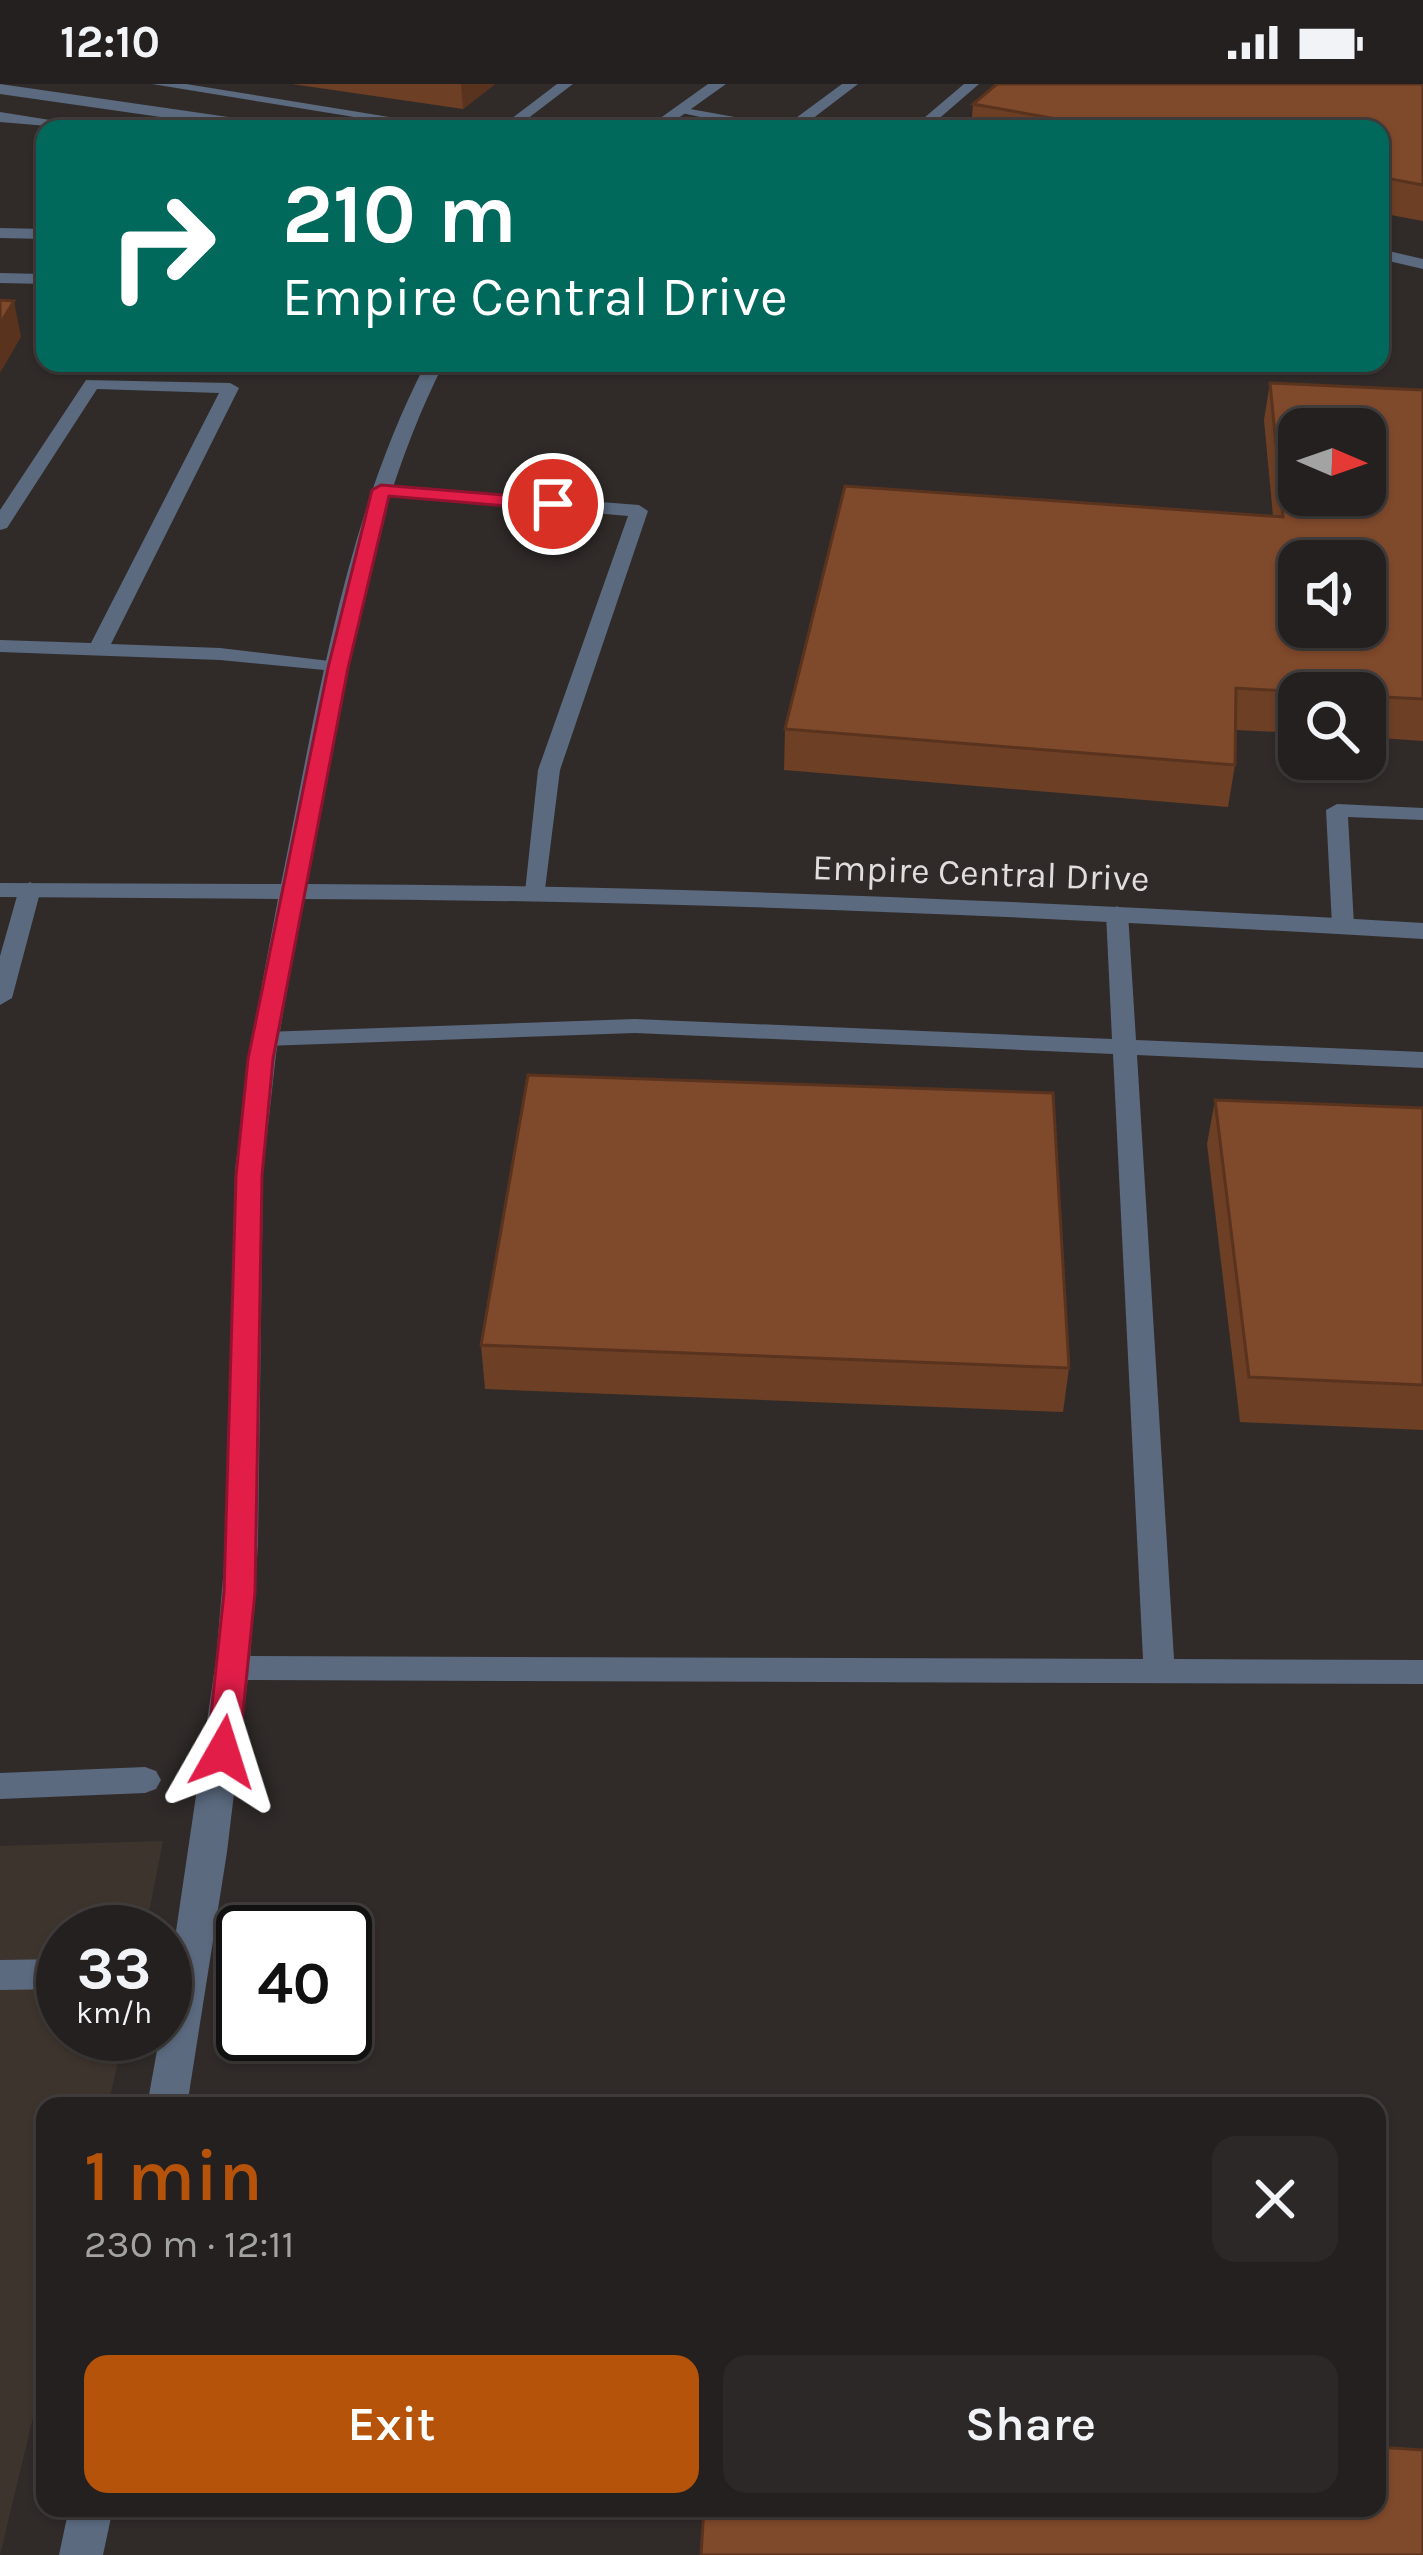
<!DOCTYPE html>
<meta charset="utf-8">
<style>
:root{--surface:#24201f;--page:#2c2828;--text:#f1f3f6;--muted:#a3a3a4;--line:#413e3d;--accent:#b45309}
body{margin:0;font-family:Karla,sans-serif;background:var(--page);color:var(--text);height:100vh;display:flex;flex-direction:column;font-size:45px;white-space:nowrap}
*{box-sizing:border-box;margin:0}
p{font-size:39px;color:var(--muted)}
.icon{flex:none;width:66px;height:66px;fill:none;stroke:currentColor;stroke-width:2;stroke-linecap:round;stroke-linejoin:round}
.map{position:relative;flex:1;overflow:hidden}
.side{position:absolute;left:36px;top:2013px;width:1350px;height:420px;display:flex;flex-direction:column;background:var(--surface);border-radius:24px;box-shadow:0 3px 9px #0004,0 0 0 3px var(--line)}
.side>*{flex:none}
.banner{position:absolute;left:36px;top:36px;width:1353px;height:252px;border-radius:24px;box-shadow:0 3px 9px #0004,0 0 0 3px var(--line);background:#00695c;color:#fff;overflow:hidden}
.needle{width:78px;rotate:92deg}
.fabs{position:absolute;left:1278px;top:324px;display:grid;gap:24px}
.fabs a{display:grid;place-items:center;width:108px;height:108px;border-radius:24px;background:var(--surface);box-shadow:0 3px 9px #0004,0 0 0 3px var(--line);font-size:60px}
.speed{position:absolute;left:36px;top:1821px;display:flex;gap:24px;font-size:60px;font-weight:700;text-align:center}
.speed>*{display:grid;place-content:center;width:156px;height:156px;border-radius:50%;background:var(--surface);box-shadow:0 3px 9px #0004,0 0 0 3px var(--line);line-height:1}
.speed small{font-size:30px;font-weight:400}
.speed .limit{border:6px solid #111;border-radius:18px;background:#fff;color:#111}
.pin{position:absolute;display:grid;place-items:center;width:102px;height:102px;color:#fff;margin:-51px;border:6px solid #fff;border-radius:50%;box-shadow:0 3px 12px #0007}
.me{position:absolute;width:132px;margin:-66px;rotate:6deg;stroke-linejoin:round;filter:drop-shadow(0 0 9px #0008)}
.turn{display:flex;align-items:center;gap:42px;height:252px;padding:0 48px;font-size:54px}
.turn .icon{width:156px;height:156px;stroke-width:2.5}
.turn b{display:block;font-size:84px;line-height:102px}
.round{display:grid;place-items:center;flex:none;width:126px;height:126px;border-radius:24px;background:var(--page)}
.overview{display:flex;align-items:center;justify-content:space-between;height:204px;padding:0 48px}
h1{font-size:72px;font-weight:600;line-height:90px;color:var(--accent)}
.primary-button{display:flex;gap:24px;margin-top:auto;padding:24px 48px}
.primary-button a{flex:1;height:138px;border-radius:24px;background:var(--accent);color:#fff;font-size:48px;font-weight:600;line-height:138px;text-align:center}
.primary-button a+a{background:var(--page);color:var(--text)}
.status{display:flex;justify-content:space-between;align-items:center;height:84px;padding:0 60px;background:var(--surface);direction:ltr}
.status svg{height:33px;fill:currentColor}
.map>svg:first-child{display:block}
</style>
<div class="status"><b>12:10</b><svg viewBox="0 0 49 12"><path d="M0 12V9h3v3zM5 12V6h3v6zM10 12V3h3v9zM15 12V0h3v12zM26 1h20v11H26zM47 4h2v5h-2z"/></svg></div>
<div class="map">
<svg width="1423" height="2471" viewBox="0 0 1423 2471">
<rect width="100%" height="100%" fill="#302b29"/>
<!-- built -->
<polygon fill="#3e342e" points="163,1757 145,1848 63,1848 63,1950 124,1950 108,2022 45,2022 45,2283 0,2471 0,1762"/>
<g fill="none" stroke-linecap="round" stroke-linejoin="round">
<!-- service -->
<g fill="#5b6a7f" fill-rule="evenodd">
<polygon points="152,0 186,0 463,45 428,45"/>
<polygon points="557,0 573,0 514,45 498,45"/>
<polygon points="842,0 858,0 799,45 757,45 672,27 679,23 785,42"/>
<polygon points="964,0 979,0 927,45 911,45"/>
<polygon points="0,144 45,145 45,155 0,154"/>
<polygon points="1380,165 1423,175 1423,185 1380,175"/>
<polygon points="0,189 45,190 45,200 0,199"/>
<polygon points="86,296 230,299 239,304 111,560 220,564 338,578 345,580 345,588 220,576 0,568 0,556 91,559 219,309 97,305 7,444 0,446 0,426"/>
<polygon points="381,401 639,421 648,427 560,686 544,813 528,813 525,808 538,686 628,432 375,410 375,402"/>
<polygon points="1337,720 1423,724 1423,736 1348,733 1354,841 1343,848 1332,841 1326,726"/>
<polygon points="30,798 41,805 12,914 0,921 0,872 19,805"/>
<polygon points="1117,822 1128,829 1136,956 1423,968 1423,984 1137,971 1174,1575 1423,1576 1423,1600 232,1596 221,1593 217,1584 221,1575 232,1572 1143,1575 1113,970 635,949 264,962 252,955 264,948 635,935 1112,955 1106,829"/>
<polygon points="145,1683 156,1687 161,1696 156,1705 145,1709 0,1715 0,1689"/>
<polygon points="63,1875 63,1905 0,1906 0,1876"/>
</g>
<!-- minor -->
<g fill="#5b6a7f" fill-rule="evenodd">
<polygon points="0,0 277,40 285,45 244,45 0,10"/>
<polygon points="0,28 75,40 83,45 0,38"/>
</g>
<!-- tertiary -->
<g fill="#5b6a7f" fill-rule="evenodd">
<polygon points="708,0 726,0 663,45 645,45"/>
<path d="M426,279H444C363,439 340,625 305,800C678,801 1051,818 1423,839V855C1050,833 676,816 303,815L276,970L263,1087L258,1459L250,1576L227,1768L187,2022H147L160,1950H165V1922L216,1576L226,1459L235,1087L249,970L278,815L0,813V799L281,800C317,625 343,439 426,279Z"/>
<polygon points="69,2424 113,2424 103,2471 59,2471"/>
</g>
</g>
<!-- wall -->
<g fill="#6d3f25">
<polygon points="292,0 495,0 463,25"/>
<polygon points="1423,0 1423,137 1380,129 1380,45 971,45 973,20"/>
<polygon points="1270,299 1423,306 1423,657 1365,653 1365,609 1299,609 1299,649 1236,646 1235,681 1228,723 784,686 785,645 1273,432 1264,336"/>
<polygon points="1215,1016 1423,1024 1423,1346 1240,1338 1207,1060"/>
<polygon points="481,1261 1069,1284 1063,1328 485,1305"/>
</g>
<!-- shaded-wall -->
<g fill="#59331e">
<polygon points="461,0 495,0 463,25"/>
<polygon points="14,217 21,253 0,289 0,240"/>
</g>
<!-- building -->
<g fill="#7f492b" stroke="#59331e" stroke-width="3" fill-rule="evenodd">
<polygon points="997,0 1423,0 1423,101 1380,93 1380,45 1113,45 973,20"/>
<polygon points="0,216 14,217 0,240"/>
<path d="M1270,299L1423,306V615L1365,612V609H1320L1236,604L1235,681L785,645L845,402L1283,433ZM1299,345H1365V411H1299ZM1299,477H1365V543H1299Z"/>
<polygon points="528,991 1053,1009 1069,1284 481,1261"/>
<polygon points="1215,1016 1423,1024 1423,1301 1249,1293"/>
<polygon points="1377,2363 1423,2366 1423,2471 701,2471 704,2424 1377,2424"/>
</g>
<!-- route -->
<polygon fill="#e11d48" stroke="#92132f" stroke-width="3" points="381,401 553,415 562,420 553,426 389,412 348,584 273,975 262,1092 255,1509 239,1668 234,1678 223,1681 211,1678 207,1668 224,1509 236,1092 248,975 328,584 372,406"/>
<g text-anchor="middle" stroke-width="9" stroke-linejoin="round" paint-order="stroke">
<!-- street labels -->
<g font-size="36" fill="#e0dddc" stroke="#302b29">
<text transform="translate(981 788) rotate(2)" y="13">Empire Central Drive</text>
</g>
</g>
</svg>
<div class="fabs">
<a><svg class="needle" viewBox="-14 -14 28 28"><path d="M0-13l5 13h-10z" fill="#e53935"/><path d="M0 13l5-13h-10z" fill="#a3a3a4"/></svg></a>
<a><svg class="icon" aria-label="sound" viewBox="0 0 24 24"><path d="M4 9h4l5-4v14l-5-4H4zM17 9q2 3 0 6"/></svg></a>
<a><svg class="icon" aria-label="search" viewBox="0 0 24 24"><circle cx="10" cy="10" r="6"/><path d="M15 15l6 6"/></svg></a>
</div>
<div class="speed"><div>33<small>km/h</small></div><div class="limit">40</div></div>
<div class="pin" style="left:553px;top:420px;background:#d93025"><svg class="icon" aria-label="arrive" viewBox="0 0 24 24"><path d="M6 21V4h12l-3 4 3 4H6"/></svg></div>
<svg class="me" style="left:223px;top:1668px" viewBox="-20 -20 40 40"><path d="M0-17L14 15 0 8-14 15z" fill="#e11d48" stroke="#fff" stroke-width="4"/></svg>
<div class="banner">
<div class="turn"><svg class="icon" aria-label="right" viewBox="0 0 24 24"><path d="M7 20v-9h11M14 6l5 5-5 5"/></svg><div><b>210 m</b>Empire Central Drive</div></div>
</div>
<section class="side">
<div class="overview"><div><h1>1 min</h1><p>230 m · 12:11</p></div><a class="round"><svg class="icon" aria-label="close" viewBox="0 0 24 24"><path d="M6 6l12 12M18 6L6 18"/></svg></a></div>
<div class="primary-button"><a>Exit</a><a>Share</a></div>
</section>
</div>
